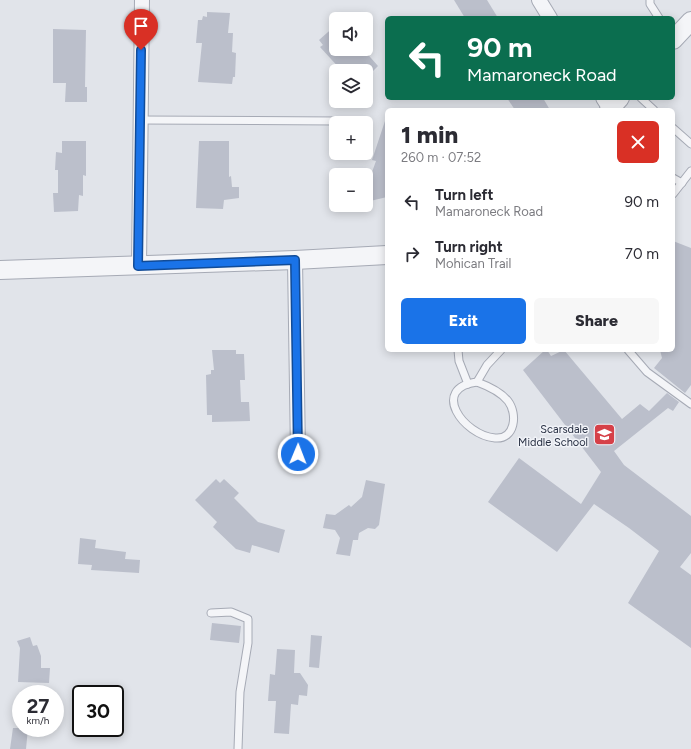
<!DOCTYPE html>
<meta charset="utf-8">
<style>
:root{--surface:#fff;--page:#f7f7f7;--text:#2b2b33;--muted:#7c7c81;--accent:#1a73e8}
body{margin:0;font-family:Figtree,sans-serif;background:var(--page);color:var(--text);height:100vh;display:flex;flex-direction:column;font-size:15px;white-space:nowrap}
*{box-sizing:border-box;margin:0}
p{font-size:13px;color:var(--muted)}
.icon{flex:none;width:22px;height:22px;fill:none;stroke:currentColor;stroke-width:2;stroke-linecap:round;stroke-linejoin:round}
.map{position:relative;flex:1;overflow:hidden}
.details{position:absolute;left:385px;top:108px;width:290px;height:244px;display:flex;flex-direction:column;background:var(--surface);border-radius:6px;box-shadow:0 2px 10px #0003}
.details>*{flex:none}
.hud{position:absolute;left:385px;top:16px;width:290px;height:84px;border-radius:6px;box-shadow:0 2px 10px #0003;background:#0b6e4f;color:#fff;overflow:hidden}
.buttons{position:absolute;left:329px;top:12px;display:grid;gap:8px}
.buttons a{display:grid;place-items:center;width:44px;height:44px;border-radius:6px;background:var(--surface);box-shadow:0 2px 10px #0003;font-size:20px}
.speed{position:absolute;left:12px;top:685px;display:flex;gap:8px;font-size:20px;font-weight:700;text-align:center}
.speed>*{display:grid;place-content:center;width:52px;height:52px;border-radius:50%;background:var(--surface);box-shadow:0 2px 10px #0003;line-height:1}
.speed small{font-size:10px;font-weight:400}
.speed .limit{border:2px solid #111;border-radius:6px;background:#fff;color:#111}
.pin{position:absolute;display:grid;place-items:center;width:34px;height:34px;color:#fff;margin:-41px -17px;border-radius:50% 50% 50% 0;rotate:-45deg;box-shadow:0 0 4px #0007}
.pin .icon{rotate:45deg}
.me{position:absolute;width:44px;margin:-22px;rotate:1deg;stroke-linejoin:round;filter:drop-shadow(0 0 3px #0008)}
.turn{display:flex;align-items:center;gap:14px;height:84px;padding:0 16px;font-size:18px}
.turn .icon{width:52px;height:52px;stroke-width:2.5}
.turn b{display:block;font-size:28px;line-height:34px}
.round{display:grid;place-items:center;flex:none;width:42px;height:42px;border-radius:6px;background:var(--page)}
.headline{display:flex;align-items:center;justify-content:space-between;height:68px;padding:0 16px}
h1{font-size:24px;font-weight:800;line-height:30px}
.cta{display:flex;gap:8px;margin-top:auto;padding:8px 16px}
.cta a{flex:1;height:46px;border-radius:6px;background:var(--accent);color:#fff;font-size:16px;font-weight:800;line-height:46px;text-align:center}
.cta a+a{background:var(--page);color:var(--text)}
ul{padding:0;list-style:none}
li{display:flex;align-items:center;gap:12px;height:52px;padding:0 16px}
li div{flex:1}
li b{display:block;font-size:15px}
li em{font-style:normal}
.map>svg:first-child{display:block}
</style>
<div class="map">
<svg width="691" height="749" viewBox="0 0 691 749">
<rect width="100%" height="100%" fill="#e1e4ea"/>
<!-- building -->
<g fill="#bbbfcb">
<polygon points="454,0 487,0 498,18 465,18"/>
<polygon points="207,12 230,13 228,33 233,33 232,52 236,53 235,77 233,77 232,84 198,82 202,43 196,43 198,20 202,20 203,16 207,17"/>
<polygon points="336,25 336,49 363,49 378,66 373,71 342,71 320,47 323,45 319,40"/>
<polygon points="53,29 86,30 85,87 87,87 87,102 65,102 66,83 53,83"/>
<polygon points="507,98 543,98 550,110 515,110"/>
<polygon points="385,121 387,121 387,197 366,202 366,184 368,183 376,161 372,160"/>
<polygon points="62,141 86,141 86,176 83,175 83,196 79,195 78,211 54,212 53,193 58,193 58,170 55,170 56,152 62,153"/>
<polygon points="199,141 229,141 229,177 231,176 232,187 239,187 239,198 224,200 223,209 196,208"/>
<polygon points="673,241 691,248 691,385 685,393 654,368 662,358 660,350 673,350"/>
<polygon points="212,350 236,350 236,354 244,354 245,380 240,380 241,402 249,402 250,421 212,422 212,415 207,415 206,375 211,374 211,370 214,370"/>
<polygon points="545,350 547,350 551,356 564,350 622,419 640,404 649,411 667,393 679,402 673,411 668,408 614,451 624,465 691,516 691,553 680,567 691,575 691,648 628,603 659,551 629,528 594,504 557,552 488,502 519,458 581,504 601,472 523,370"/>
<polygon points="216,479 220,483 224,479 239,493 234,498 258,522 285,530 279,553 252,545 250,553 236,549 213,527 217,522 195,500"/>
<polygon points="366,480 385,484 379,525 375,529 368,528 359,533 358,540 353,540 350,556 336,554 340,538 335,530 323,528 326,514 335,515 349,505 351,507 362,497"/>
<polygon points="80,538 96,540 95,548 126,552 125,559 140,560 139,573 91,570 92,565 78,564"/>
<polygon points="212,623 241,626 239,643 210,640"/>
<polygon points="311,635 322,636 319,668 309,667"/>
<polygon points="30,637 33,646 37,645 41,656 41,668 50,668 49,683 18,682 20,648 17,641"/>
<polygon points="277,649 295,650 294,673 300,673 308,685 307,696 299,695 298,705 291,704 289,734 274,733 276,701 268,701 270,674 275,675"/>
<polygon points="13,728 28,728 26,749 10,749"/>
</g>
<g fill="none" stroke-linecap="round" stroke-linejoin="round">
<defs>
<g id="service">
<polyline points="650,0 650,4 659,18"/>
<polyline points="641,98 654,110"/>
<polyline points="139,120 338,121"/>
<polyline points="673,128 691,144"/>
<polyline points="673,178 682,183"/>
<polyline points="673,194 691,171"/>
<polyline points="458,350 459,361 468,384"/>
<polyline points="628,350 647,372 691,404"/>
<path d="M477,382C488,386 500,391 508,401C518,414 515,440 495,438C463,435 430,388 477,382Z"/>
<polyline points="477,382 487,365 501,350"/>
<polyline points="211,613 231,612 248,619 248,643 240,692 238,749"/>
</g>
<g id="minor">
<polyline points="539,0 550,18"/>
<polyline points="603,98 610,109"/>
<polyline points="295,260 298,453"/>
<polyline points="139,266 142,0"/>
</g>
<g id="tertiary">
<polyline points="673,40 691,21"/>
<polyline points="609,110 620,98"/>
<polyline points="0,270 295,260 387,255"/>
</g>
</defs>
<!-- service casing -->
<use href="#service" stroke="#a6aab5" stroke-width="9"/>
<!-- minor casing -->
<use href="#minor" stroke="#a6aab5" stroke-width="16"/>
<!-- tertiary casing -->
<use href="#tertiary" stroke="#a6aab5" stroke-width="20"/>
<!-- service -->
<use href="#service" stroke="#f4f5f8" stroke-width="7"/>
<!-- minor -->
<use href="#minor" stroke="#f4f5f8" stroke-width="14"/>
<!-- tertiary -->
<use href="#tertiary" stroke="#f4f5f8" stroke-width="18"/>
</g>
<g fill="none" stroke-linecap="round" stroke-linejoin="round">
<defs>
<polyline id="route" points="141,50 138,266 295,260 298,454"/>
</defs>
<!-- route casing -->
<use href="#route" stroke="#114b97" stroke-width="10"/>
<!-- route -->
<use href="#route" stroke="#1a73e8" stroke-width="7"/>
</g>
<!-- icons -->
<defs>
<symbol id="school-square" viewBox="-11 -11 22 22"><rect x="-9" y="-9" width="18" height="18" rx="4" fill="#d64048" stroke="#f1f3f8"/><path d="M0-5L7-2L0 1L-7-2ZM-4 1L0 2.5L4 1V4Q0 6-4 4Z" fill="#fff"/></symbol>
</defs>
<g fill-rule="evenodd">
<use href="#school-square" x="592" y="422" width="25" height="25"/>
</g>
<g text-anchor="middle" stroke-width="3" stroke-linejoin="round" paint-order="stroke">
<!-- poi labels -->
<g font-size="11" fill="#283043" stroke="#f1f3f8" text-anchor="end">
<text x="588" y="433">Scarsdale<tspan x="588" dy="13">Middle School</tspan></text>
</g>
</g>
</svg>
<div class="buttons">
<a><svg class="icon" aria-label="sound" viewBox="0 0 24 24"><path d="M4 9h4l5-4v14l-5-4H4zM17 9q2 3 0 6"/></svg></a>
<a><svg class="icon" aria-label="layers" viewBox="0 0 24 24"><path d="M12 4l9 5-9 5-9-5zM3 14l9 5 9-5"/></svg></a>
<a>+</a>
<a>−</a>
</div>
<div class="speed"><div>27<small>km/h</small></div><div class="limit">30</div></div>
<div class="pin" style="left:141px;top:50px;background:#d93025"><svg class="icon" aria-label="arrive" viewBox="0 0 24 24"><path d="M6 21V4h12l-3 4 3 4H6"/></svg></div>
<svg class="me" style="left:298px;top:454px" viewBox="-20 -20 40 40"><circle r="17" fill="#1a73e8" stroke="#fff" stroke-width="3"/><path d="M0-11L8 9 0 5-8 9z" fill="#fff"/></svg>
<div class="hud">
<div class="turn"><svg class="icon" aria-label="left" viewBox="0 0 24 24"><path d="M17 20v-9H6M10 6l-5 5 5 5"/></svg><div><b>90 m</b>Mamaroneck Road</div></div>
</div>
<section class="details">
<div class="headline"><div><h1>1 min</h1><p>260 m · 07:52</p></div><a class="round" style="background:#d93025;color:#fff"><svg class="icon" aria-label="close" viewBox="0 0 24 24"><path d="M6 6l12 12M18 6L6 18"/></svg></a></div>
<ul>
<li><svg class="icon" aria-label="left" viewBox="0 0 24 24"><path d="M17 20v-9H6M10 6l-5 5 5 5"/></svg><div><b>Turn left</b><p>Mamaroneck Road</p></div><em>90 m</em></li>
<li><svg class="icon" aria-label="right" viewBox="0 0 24 24"><path d="M7 20v-9h11M14 6l5 5-5 5"/></svg><div><b>Turn right</b><p>Mohican Trail</p></div><em>70 m</em></li>
</ul>
<div class="cta"><a>Exit</a><a>Share</a></div>
</section>
</div>
